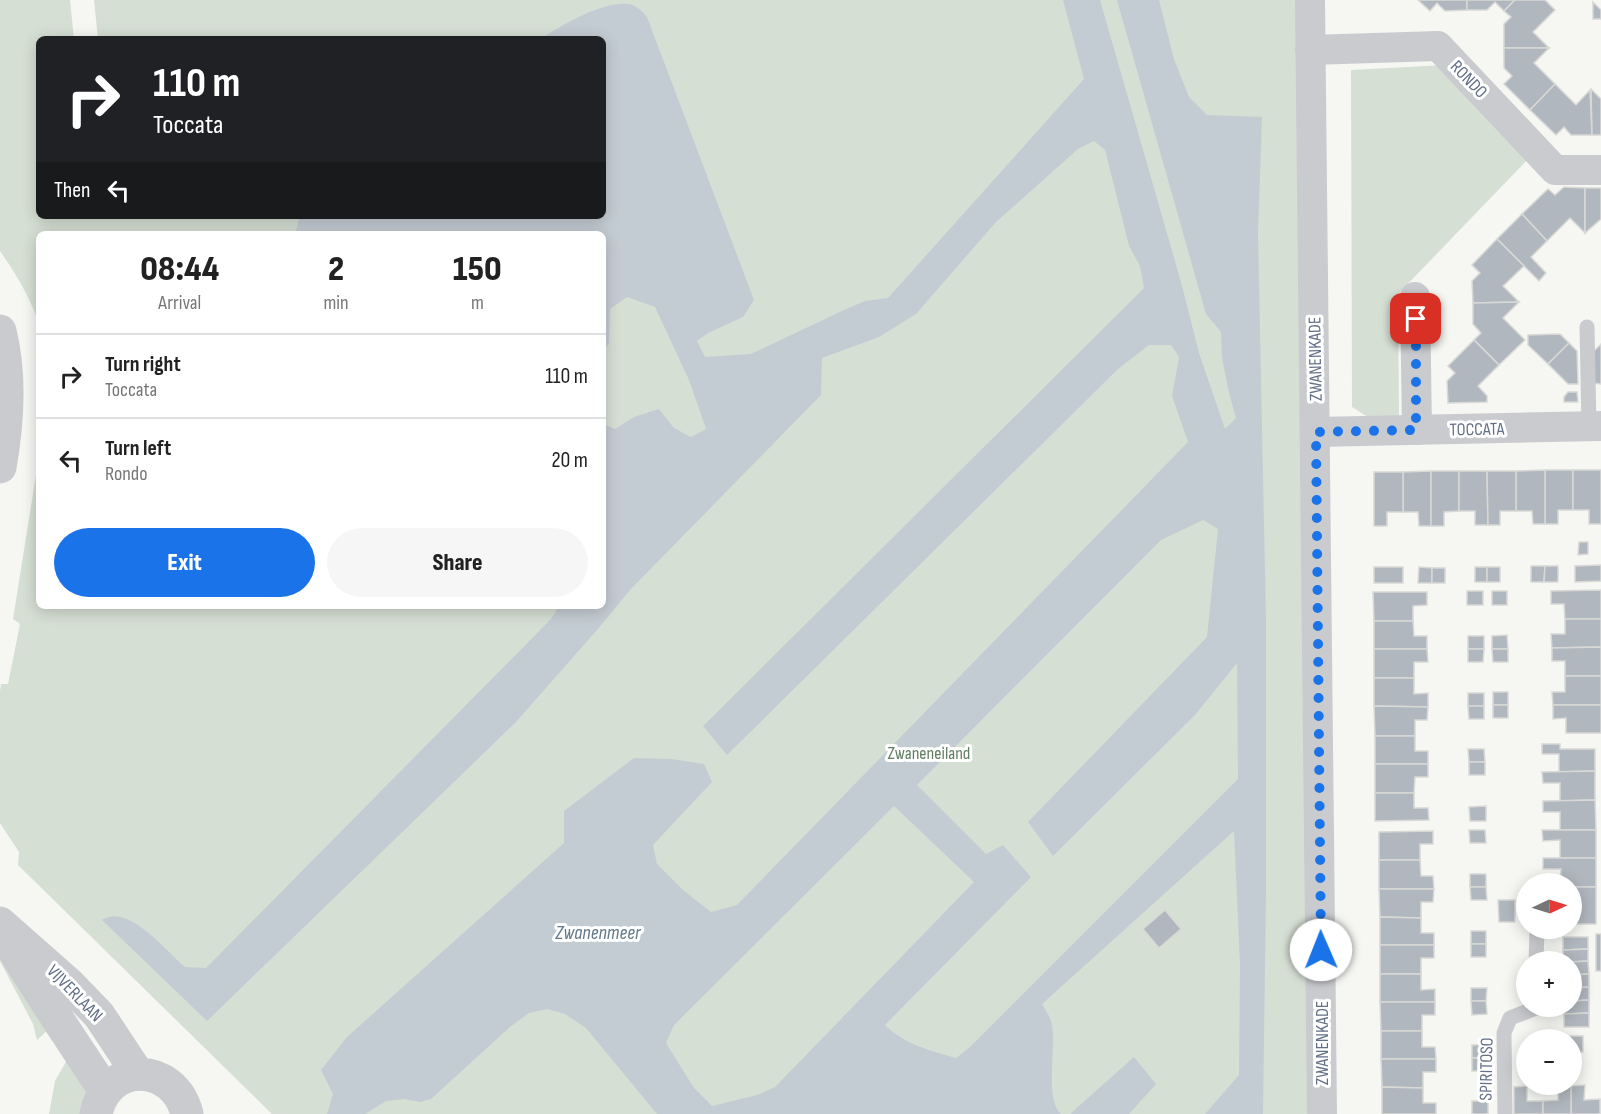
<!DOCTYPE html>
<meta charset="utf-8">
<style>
:root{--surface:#fff;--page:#f6f6f6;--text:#222;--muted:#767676;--line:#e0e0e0;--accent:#1a73e8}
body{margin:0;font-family:"Sofia Sans Condensed",sans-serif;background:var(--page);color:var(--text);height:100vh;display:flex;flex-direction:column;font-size:22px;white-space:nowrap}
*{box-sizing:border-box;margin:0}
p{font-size:20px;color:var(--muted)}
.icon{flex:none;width:33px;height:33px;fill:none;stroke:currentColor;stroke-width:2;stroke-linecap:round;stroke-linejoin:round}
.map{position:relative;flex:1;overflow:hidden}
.side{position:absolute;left:36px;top:231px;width:570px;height:378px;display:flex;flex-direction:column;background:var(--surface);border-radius:9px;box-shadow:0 3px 15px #0003}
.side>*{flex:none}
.banner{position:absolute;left:36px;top:36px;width:570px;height:183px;border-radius:9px;box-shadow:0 3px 15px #0003;background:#202124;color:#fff;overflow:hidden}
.needle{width:39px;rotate:86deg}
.fabs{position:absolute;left:1516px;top:873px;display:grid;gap:12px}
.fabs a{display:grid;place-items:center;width:66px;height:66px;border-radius:50%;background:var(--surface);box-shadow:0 3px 15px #0003;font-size:30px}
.pin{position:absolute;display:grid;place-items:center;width:51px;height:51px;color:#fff;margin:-26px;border-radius:12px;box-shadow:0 3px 9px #0006}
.me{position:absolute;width:66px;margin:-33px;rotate:359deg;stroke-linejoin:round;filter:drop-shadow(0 0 4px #0008)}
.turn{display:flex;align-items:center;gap:21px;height:126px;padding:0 18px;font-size:27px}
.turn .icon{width:78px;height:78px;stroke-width:2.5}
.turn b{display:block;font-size:42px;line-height:51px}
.then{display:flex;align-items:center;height:57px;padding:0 18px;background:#0003;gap:12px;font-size:22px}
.eta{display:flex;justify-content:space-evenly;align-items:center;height:102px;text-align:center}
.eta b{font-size:36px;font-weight:800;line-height:42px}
.primary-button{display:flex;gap:12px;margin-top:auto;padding:12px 18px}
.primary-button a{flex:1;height:69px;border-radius:36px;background:var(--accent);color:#fff;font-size:24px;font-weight:800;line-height:69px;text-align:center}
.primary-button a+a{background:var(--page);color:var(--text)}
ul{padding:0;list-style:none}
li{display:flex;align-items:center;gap:18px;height:84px;padding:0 18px;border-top:2px solid var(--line)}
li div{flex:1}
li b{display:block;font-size:22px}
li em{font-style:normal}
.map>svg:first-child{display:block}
</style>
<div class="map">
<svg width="1601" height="1114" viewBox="0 0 1601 1114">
<rect width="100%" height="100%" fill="#f6f7f3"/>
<!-- green -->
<g fill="#d6dfd4">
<path d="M0,0H70L74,39H39V216H603V39H98L94,0H1298L1319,1114H272L18,865L19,852L0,823V691L1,684H8L20,624L13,619L39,456V606H603V234H39V324C30,297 16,274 0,251Z"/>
<polygon points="1445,65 1534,153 1398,294 1399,418 1371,419 1352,407 1351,70"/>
<polygon points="0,951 52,1026 37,1040 33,1024 0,961"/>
<polygon points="67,1060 87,1087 85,1114 49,1114 55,1081"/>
</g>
<!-- water -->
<g fill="#c4ccd3" fill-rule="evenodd">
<path d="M1063,0H1100L1181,282L1199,353L1225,429L1236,418L1229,393L1222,358L1221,332L1206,314L1117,0H1159L1174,59L1189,97L1207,115L1262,117L1258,233L1266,620V890L1263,1114H1205L1239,1075L1240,965L1234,831L1042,1004C1045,1009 1049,1015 1051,1021C1058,1046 1043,1097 1061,1114H657L586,1028L565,1014L547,1009L529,1013L510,1027L431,1099L420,1102L404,1099L386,1101L365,1114H327L333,1094L321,1070L347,1037L564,843V811L634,758L672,759L704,764L712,782L653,845L657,864L683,890L711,912L737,905L1188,442L1172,396L1179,357L1171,345H1149L1118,369L727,755L703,726L1144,288L1140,266L1129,246L1105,150L1094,141L1078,149L996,222L916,314L879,337L822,358L821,395L630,590L597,630L516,722L207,1021L102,920C128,902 167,952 185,967L206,968L551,619L559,606H603V424L615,429L634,417L659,409L674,428L691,437L706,429L689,380L655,307L627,297L610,309L609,344L603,350V234H295L300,216H603V39H541C561,25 603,1 628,4C636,5 642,11 647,17L754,300L743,317L708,333L697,341L705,357L751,354L844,310L865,301L888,298L1084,79ZM1203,520L1218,529L1207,637L1028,822L1053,856L1195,715L1237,663L1238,779L970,1047L956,1058C931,1051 904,1044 885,1025L1031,877L1003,845L986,854L917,785L1161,540ZM894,806L974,882L775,1087L757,1095L712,1106L694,1088L666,1043L674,1025Z"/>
<polygon points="1134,1057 1156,1084 1129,1114 1070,1114"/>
</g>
<!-- building -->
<g fill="#b1b7be" stroke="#d8d9d6" stroke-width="1.5">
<polygon points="1418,0 1467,0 1467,10 1445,11 1437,3 1430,11"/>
<polygon points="1467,0 1515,0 1504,11 1495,2 1487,10 1467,10"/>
<polygon points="1515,0 1545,0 1555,10 1533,32 1549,48 1504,48 1504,24 1511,17 1504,11"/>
<polygon points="1593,2 1601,10 1601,19 1593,19"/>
<polygon points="1504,48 1549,48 1534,63 1555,84 1530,110 1504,84 1512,76 1504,68"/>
<polygon points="1555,84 1576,105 1590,90 1592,135 1571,135 1564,127 1556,135 1530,110"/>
<polygon points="1591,89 1601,99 1601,135 1592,135"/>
<polygon points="1564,187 1585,188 1585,233 1570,218 1547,241 1522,214 1548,189 1555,195"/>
<polygon points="1585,188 1601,188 1601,219 1585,233"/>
<polygon points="1522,214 1547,241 1531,257 1546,273 1539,281 1497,239"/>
<polygon points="1497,239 1524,266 1503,286 1519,302 1473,303 1472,281 1480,273 1472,265"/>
<polygon points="1519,302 1503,318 1525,340 1499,365 1474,340 1481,333 1473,324 1473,303"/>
<polygon points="1560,334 1569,343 1548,364 1528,345 1528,335"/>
<polygon points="1474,340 1499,365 1478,386 1487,396 1487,402 1448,403 1447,381 1455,373 1448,366"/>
<polygon points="1569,343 1577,351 1578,384 1568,384 1548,364"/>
<polygon points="1601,344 1601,384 1593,383 1593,352"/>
<polygon points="1568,392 1577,392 1578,402 1564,402 1564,397"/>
<polygon points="1545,470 1573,470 1573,510 1558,510 1558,524 1545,524"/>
<polygon points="1545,470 1545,524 1533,524 1532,511 1516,511 1516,471"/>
<polygon points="1573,470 1601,470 1601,524 1589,524 1589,510 1573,510"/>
<polygon points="1431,471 1431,526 1419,526 1418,512 1403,512 1403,472"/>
<polygon points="1431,471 1459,471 1459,511 1444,512 1444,526 1431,526"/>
<polygon points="1459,471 1487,471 1488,525 1475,525 1475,511 1459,511"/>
<polygon points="1487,471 1516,471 1516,511 1500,511 1500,525 1488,525"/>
<polygon points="1374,472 1403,472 1403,512 1387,512 1387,526 1374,526"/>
<polygon points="1579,542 1588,542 1588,554 1578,555"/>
<polygon points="1601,565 1601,581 1575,582 1575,566"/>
<polygon points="1531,566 1545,566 1544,582 1531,582"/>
<polygon points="1545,566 1558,566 1558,582 1544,582"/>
<rect x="1374" y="567" width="29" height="16"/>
<polygon points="1419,567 1432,568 1432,583 1418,583"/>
<rect x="1475" y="567" width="12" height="15"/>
<rect x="1487" y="567" width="13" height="15"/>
<rect x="1432" y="568" width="13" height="15"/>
<polygon points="1601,590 1601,619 1565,619 1564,604 1551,604 1551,591"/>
<rect x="1467" y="591" width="16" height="14"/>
<rect x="1492" y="591" width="15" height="14"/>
<polygon points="1373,592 1427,592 1427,605 1413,606 1413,621 1374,621"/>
<polygon points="1565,619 1601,619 1601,647 1552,648 1551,634 1565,634"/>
<polygon points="1374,621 1413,621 1414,636 1427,636 1427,649 1374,649"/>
<polygon points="1507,635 1508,649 1492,649 1492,636"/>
<rect x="1468" y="636" width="16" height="13"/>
<polygon points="1601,647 1601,676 1565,676 1565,661 1552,661 1552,648"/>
<polygon points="1374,649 1427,649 1428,662 1414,662 1414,678 1374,678"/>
<polygon points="1468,649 1484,649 1483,662 1468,662"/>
<polygon points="1492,649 1508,649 1508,662 1493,662"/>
<polygon points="1565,676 1601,676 1601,705 1553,705 1552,692 1565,692"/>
<polygon points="1374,678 1414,678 1414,694 1428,693 1428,707 1374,706"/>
<rect x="1493" y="692" width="15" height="13"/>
<rect x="1468" y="693" width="16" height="13"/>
<rect x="1493" y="705" width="15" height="13"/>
<polygon points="1553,705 1601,705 1601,733 1566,733 1566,718 1553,719"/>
<polygon points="1374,706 1428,707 1427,720 1415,720 1415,736 1375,736"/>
<polygon points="1468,706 1484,706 1484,719 1469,719"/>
<polygon points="1375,736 1415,736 1415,751 1428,751 1428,764 1375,764"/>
<polygon points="1542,744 1560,744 1560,749 1595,749 1595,771 1559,772 1559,754 1542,754"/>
<polygon points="1468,749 1484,749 1485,762 1469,762"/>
<rect x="1469" y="762" width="16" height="13"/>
<polygon points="1375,764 1428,764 1428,777 1415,777 1414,793 1375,793"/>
<polygon points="1595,771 1595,800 1560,801 1560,783 1543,783 1542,772"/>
<polygon points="1375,793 1414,793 1414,808 1428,808 1429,820 1375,821"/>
<polygon points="1595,800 1596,830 1560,830 1560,812 1543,812 1543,801"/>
<polygon points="1486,806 1486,821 1470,821 1469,807"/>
<polygon points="1469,830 1485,830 1486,843 1470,843"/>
<polygon points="1542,830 1596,830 1596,858 1560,858 1560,840 1543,841"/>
<polygon points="1433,831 1433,844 1420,844 1420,860 1379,860 1379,832"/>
<polygon points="1543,858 1596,858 1596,887 1572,887 1572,884 1560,884 1561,869 1543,869"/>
<polygon points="1379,860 1420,860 1421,876 1433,876 1434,889 1379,889"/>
<rect x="1470" y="874" width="16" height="13"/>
<polygon points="1470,887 1486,887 1487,900 1471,900"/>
<rect x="1572" y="887" width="24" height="37"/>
<polygon points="1379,889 1434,889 1433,902 1421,902 1421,918 1380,917"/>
<polygon points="1498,900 1515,900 1515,922 1499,922"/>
<polygon points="1165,910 1181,929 1159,948 1143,929"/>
<polygon points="1380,917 1421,918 1421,933 1434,933 1434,945 1380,945"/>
<rect x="1471" y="931" width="15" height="13"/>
<rect x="1596" y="934" width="5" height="37"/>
<polygon points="1563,937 1588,937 1588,949 1563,950"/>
<rect x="1471" y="944" width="15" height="13"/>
<polygon points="1380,945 1434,945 1434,958 1421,958 1421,974 1380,974"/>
<polygon points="1588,949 1588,961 1563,962 1563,950"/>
<polygon points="1588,961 1589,974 1572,975 1572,962"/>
<polygon points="1380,974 1421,974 1421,990 1435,989 1435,1002 1380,1002"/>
<polygon points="1589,974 1589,987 1572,988 1572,975"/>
<polygon points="1589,987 1589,1000 1572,1001 1572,988"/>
<polygon points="1471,988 1487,988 1486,1001 1471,1001"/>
<polygon points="1589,1000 1589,1013 1564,1014 1564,1006 1572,1006 1572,1001"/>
<polygon points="1471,1001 1486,1001 1487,1014 1472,1015"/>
<polygon points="1380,1002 1435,1002 1435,1015 1422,1015 1422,1031 1381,1031"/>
<polygon points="1589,1013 1589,1027 1564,1027 1564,1014"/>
<polygon points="1381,1031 1422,1031 1422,1047 1435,1047 1436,1059 1381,1059"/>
<polygon points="1570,1036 1583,1036 1583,1052 1572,1052"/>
<rect x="1472" y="1045" width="15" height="13"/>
<rect x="1472" y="1058" width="15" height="13"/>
<polygon points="1381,1059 1436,1059 1436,1072 1423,1072 1423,1088 1382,1087"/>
<polygon points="1585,1085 1584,1100 1600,1099 1600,1114 1571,1114 1571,1086"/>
<polygon points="1527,1086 1527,1101 1543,1101 1543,1114 1514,1114 1514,1087"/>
<polygon points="1558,1086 1571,1086 1571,1114 1543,1114 1543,1101 1558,1100"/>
<polygon points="1382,1087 1423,1088 1423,1103 1436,1103 1436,1114 1382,1114"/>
<rect x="1472" y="1101" width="16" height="13"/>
</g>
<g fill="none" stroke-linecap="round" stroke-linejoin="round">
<!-- service -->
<g stroke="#c9cbcf" stroke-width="15">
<polyline points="1587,327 1589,427"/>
<polyline points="1536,962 1537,929"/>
<polyline points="1505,1114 1504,1033 1510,1018 1536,1008 1536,1006"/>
</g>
<!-- minor -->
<g stroke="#c9cbcf" stroke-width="30">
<polyline points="1310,0 1322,1114"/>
<polyline points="1310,50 1438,46 1555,170 1601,170"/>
<polyline points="1415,297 1417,430"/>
<polyline points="1316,432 1601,426"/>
</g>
<!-- tertiary -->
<g stroke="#c9cbcf" stroke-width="33">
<path d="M0,331C11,375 8,422 0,467"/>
<polyline points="0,923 68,983 99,1015 138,1074"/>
<path d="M10,944C40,994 73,1042 105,1091"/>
<path d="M96,1114C107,1060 174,1062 187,1114"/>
</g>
</g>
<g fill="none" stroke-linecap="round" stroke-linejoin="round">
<!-- route -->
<polyline stroke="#1a73e8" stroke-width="10" stroke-dasharray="0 18" points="1321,950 1316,432 1416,430 1416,319"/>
</g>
<g text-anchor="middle" stroke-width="6" stroke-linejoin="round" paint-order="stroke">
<!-- street labels -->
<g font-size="18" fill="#647087" stroke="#fff">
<text transform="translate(1469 79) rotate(46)" y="6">RONDO</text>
<text transform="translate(1315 359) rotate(-91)" y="6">ZWANENKADE</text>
<text transform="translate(1477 429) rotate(-1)" y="6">TOCCATA</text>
<text transform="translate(75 993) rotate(46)" y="6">VIJVERLAAN</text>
<text transform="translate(1322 1043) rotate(-90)" y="6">ZWANENKADE</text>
<text transform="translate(1486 1069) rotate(-89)" y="6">SPIRITOSO</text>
</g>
<!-- park labels -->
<g font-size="18" fill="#637d63" stroke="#fff">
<text x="929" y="759">Zwaneneiland</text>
</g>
<!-- water labels -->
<g font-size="20" font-style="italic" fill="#64798a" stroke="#fff">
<text x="598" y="939">Zwanenmeer</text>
</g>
</g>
</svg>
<div class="fabs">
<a><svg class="needle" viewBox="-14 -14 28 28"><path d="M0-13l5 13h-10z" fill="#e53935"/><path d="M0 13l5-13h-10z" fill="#767676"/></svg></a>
<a>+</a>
<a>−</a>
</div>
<div class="pin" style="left:1416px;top:319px;background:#d93025"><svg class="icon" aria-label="arrive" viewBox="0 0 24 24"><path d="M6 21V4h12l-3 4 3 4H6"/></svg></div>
<svg class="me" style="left:1321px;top:950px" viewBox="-20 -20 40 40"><circle r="19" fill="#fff"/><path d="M0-13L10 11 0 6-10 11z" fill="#1a73e8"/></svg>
<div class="banner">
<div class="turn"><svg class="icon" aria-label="right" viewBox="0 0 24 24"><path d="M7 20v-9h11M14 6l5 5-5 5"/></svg><div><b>110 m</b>Toccata</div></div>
<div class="then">Then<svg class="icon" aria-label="left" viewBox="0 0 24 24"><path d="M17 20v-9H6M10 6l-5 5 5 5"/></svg></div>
</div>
<section class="side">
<div class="eta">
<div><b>08:44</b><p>Arrival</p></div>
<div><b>2</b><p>min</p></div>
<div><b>150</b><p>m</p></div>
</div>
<ul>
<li><svg class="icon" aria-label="right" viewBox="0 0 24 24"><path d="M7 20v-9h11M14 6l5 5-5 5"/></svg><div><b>Turn right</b><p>Toccata</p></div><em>110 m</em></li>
<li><svg class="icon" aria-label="left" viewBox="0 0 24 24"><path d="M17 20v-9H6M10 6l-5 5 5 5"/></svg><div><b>Turn left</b><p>Rondo</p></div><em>20 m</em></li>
</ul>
<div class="primary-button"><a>Exit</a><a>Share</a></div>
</section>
</div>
